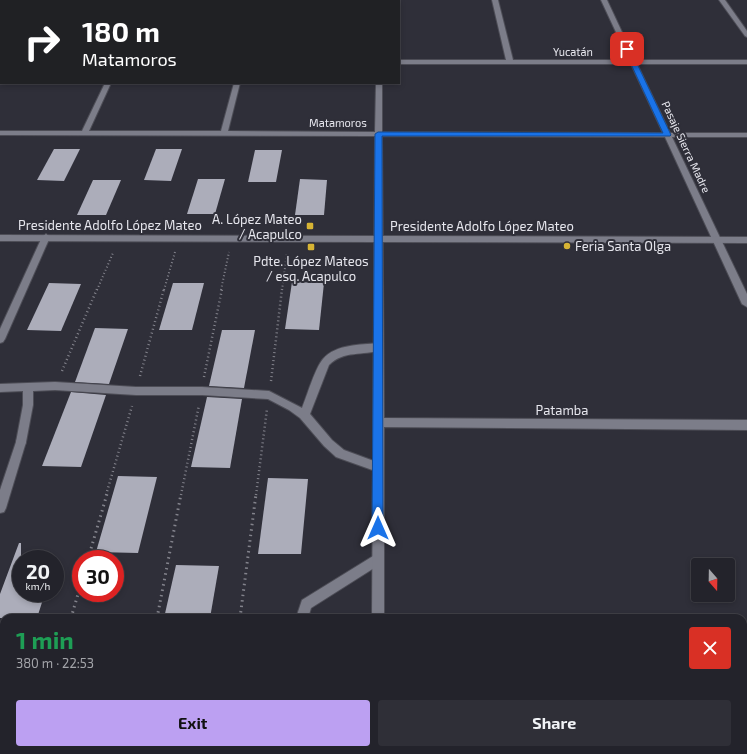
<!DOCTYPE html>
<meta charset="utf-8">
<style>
:root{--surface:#23232b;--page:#2f2f37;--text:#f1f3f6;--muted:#a3a4a9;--line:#404047;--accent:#bca0f2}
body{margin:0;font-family:"Exo 2",sans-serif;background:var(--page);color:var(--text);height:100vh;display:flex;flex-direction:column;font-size:15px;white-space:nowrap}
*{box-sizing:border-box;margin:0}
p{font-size:13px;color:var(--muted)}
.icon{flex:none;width:22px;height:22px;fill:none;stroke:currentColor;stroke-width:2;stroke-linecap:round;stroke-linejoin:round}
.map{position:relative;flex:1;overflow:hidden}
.side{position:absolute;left:0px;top:614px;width:747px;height:140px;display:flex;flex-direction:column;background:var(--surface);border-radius:12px 12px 0 0;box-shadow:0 2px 6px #0003,0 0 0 1px var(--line)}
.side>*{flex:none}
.banner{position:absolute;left:0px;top:0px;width:400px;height:84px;box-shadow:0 2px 6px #0003,0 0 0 1px var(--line);background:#202124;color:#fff;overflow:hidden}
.needle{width:26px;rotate:160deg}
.tools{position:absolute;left:691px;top:558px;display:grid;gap:8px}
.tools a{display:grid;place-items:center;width:44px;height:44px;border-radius:4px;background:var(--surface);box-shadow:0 2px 6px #0003,0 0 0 1px var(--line);font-size:20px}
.speed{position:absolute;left:12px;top:550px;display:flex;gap:8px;font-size:20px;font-weight:700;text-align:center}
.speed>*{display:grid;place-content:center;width:52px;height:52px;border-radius:50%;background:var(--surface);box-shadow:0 2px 6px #0003,0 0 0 1px var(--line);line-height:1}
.speed small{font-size:10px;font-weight:400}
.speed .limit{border:6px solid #d22;background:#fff;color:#111}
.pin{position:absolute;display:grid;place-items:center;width:34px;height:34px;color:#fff;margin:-17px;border-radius:8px;box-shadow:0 2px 6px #0006}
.me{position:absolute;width:44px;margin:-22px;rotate:0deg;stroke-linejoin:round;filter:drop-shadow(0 0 3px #0008)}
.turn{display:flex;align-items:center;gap:14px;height:84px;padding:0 16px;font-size:18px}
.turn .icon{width:52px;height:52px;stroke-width:2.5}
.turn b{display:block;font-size:28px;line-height:34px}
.round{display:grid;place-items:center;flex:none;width:42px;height:42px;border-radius:4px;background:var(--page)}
.head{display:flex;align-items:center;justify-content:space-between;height:68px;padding:0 16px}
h1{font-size:24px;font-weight:700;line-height:30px;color:#1e9e55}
.cta{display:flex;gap:8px;margin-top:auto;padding:8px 16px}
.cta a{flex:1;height:46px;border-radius:4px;background:var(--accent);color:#111;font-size:16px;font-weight:700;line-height:46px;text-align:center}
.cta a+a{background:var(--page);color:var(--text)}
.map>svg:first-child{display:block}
</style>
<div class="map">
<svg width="747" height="754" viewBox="0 0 747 754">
<rect width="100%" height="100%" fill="#2f2f39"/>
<!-- building -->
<g fill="#acadba">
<polygon points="54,149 80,149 64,181 37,180"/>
<polygon points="156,149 182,149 171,181 144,180"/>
<polygon points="255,150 282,150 276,182 248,182"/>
<polygon points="198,179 225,179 215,214 187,214"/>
<polygon points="300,179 327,180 324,215 295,215"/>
<polygon points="93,180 121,180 106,215 77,215"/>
<polygon points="292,282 324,283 319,330 285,329"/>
<polygon points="49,283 81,284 61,331 27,330"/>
<polygon points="173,283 204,283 192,330 159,330"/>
<polygon points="95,328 128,329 109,384 75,382"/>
<polygon points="222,330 255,330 244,388 209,386"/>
<polygon points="71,392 106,395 81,467 42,466"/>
<polygon points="207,397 242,399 230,468 191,467"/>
<polygon points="118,476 157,477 138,553 96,552"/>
<polygon points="268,478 308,479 301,554 258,554"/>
<polygon points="19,543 21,543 21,593 45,593 37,618 0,618 0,594"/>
<polygon points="176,565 219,566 210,618 164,618"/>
</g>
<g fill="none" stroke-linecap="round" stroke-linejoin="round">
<defs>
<g id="service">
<path d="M378,343L381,344L383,347L381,350C363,356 344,350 329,365L310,414L332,440L344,450L382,464L384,467L382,470L378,472L336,457L324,446L300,418L289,410L268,399L202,395H136L55,390L33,391V405L26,442L25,445L21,447L17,445L16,442L23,405V391L0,392V384L55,382L136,387H202L269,391L302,408C307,396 315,368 323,359C336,344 360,345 378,343Z"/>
<polygon points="378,553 382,555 384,559 382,563 311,608 308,618 296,618 302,600"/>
<rect x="0" y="667" width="4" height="14"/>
<polygon points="331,750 350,750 351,754 332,754"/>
</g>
<g id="minor">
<polygon points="27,0 33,0 26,1"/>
<rect x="144" y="0" width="6" height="1"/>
<rect x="254" y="0" width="6" height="1"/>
<rect x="376" y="0" width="6" height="1"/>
<polygon points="492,0 498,0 513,60 629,60 601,0 607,0 635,60 747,60 747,64 637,64 670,133 747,133 747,137 672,137 747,294 747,307 742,304 665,137 382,136 384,418 747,420 747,430 384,427 384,618 372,618 375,136 0,135 0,131 82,131 105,83 111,83 89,131 221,131 234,83 240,83 228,131 375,132 376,83 382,83 382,132 663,133 631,64 399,64 399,60 506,60"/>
<polygon points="719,0 725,0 747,31 747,37 745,36"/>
<polygon points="0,38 1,38 0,43"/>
<polygon points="46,234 50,237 5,339 3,342 0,343 0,329 42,237"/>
<polygon points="21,437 25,439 26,442 6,508 4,512 0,513 0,490 17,439"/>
<rect x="743" y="635" width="4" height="14"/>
<rect x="371" y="750" width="14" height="4"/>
</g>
<polygon id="tertiary" points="0,235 747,237 747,243 0,241"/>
</defs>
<!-- service casing -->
<use href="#service" stroke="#4d4d56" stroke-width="2"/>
<!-- minor casing -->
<use href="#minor" stroke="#4d4d56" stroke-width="2"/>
<!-- tertiary casing -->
<use href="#tertiary" stroke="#4d4d56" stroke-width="2"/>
<!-- path-far2 -->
<g stroke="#83838c" stroke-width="2" stroke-dasharray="1 2.5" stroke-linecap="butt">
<polyline points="97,290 113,253"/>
<polyline points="164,290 175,252"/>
<polyline points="221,290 229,252"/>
<polyline points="282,290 287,253"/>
</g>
<!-- path-far1 -->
<g stroke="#83838c" stroke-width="2.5" stroke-dasharray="1 3" stroke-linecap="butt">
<polyline points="62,371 97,289"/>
<polyline points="140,376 164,289"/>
<polyline points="204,377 222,289"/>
<polyline points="271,381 282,289"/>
<polyline points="106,495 132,406"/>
<polyline points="181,495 199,405"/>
<polyline points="256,495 267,409"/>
</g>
<!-- path -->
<g stroke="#83838c" stroke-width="3" stroke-dasharray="1.5 4" stroke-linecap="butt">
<polyline points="88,559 107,494"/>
<polyline points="71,618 81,584"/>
<polyline points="157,618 181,494"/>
<polyline points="240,618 256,494"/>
<polyline points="130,750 130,754"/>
<polyline points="223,750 223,754"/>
<polyline points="33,754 34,750"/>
</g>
<!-- service -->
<use href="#service" fill="#7c7d89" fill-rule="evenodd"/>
<!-- minor -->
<use href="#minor" fill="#7c7d89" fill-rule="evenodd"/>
<!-- tertiary -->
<use href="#tertiary" fill="#7c7d89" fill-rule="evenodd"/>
</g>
<!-- route -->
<polygon fill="#1a73e8" stroke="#114b97" points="625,48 630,49 671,135 670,136 382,136 383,528 381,532 378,533 374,532 372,528 375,134 378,132 663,133 624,49"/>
<!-- markers -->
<g fill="#d7b434" stroke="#2f2f39" stroke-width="1.5">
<rect x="306" y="222" width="8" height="8" rx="2"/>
<circle cx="567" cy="246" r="4"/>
<rect x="307" y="243" width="8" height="8" rx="2"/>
</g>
<g text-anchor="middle" stroke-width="4" stroke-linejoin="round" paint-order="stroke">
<!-- far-street labels -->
<g font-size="11" fill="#e6e6ed" stroke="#2f2f39">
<text x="573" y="56">Yucatán</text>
<text x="338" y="127">Matamoros</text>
<text transform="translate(686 147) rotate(65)" y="4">Pasaje Sierra Madre</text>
</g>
<!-- poi labels -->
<g font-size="13" fill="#e6e6ed" stroke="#2f2f39" text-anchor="end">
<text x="302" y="224">A. López Mateo<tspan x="302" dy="15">/ Acapulco</tspan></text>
<text x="575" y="251" text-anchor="start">Feria Santa Olga</text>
<text x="311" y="266" text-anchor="middle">Pdte. López Mateos<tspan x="311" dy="15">/ esq. Acapulco</tspan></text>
</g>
<!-- street labels -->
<g font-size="13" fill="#e6e6ed" stroke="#2f2f39">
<text x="110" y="230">Presidente Adolfo López Mateo</text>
<text x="482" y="231">Presidente Adolfo López Mateo</text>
<text x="562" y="415">Patamba</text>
</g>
</g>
</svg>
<div class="tools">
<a><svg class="needle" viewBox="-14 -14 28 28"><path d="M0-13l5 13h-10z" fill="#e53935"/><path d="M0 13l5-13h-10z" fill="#a3a4a9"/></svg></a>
</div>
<div class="speed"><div>20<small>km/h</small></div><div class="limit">30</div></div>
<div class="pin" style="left:627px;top:49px;background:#d93025"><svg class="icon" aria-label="arrive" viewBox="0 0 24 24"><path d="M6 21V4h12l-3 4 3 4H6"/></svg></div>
<svg class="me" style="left:378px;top:528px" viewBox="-20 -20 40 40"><path d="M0-17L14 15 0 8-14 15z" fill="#1a73e8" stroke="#fff" stroke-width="4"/></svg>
<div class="banner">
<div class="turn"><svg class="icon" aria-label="right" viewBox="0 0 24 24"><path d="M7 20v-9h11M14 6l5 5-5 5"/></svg><div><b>180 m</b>Matamoros</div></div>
</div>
<section class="side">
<div class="head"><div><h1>1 min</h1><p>380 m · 22:53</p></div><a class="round" style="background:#d93025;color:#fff"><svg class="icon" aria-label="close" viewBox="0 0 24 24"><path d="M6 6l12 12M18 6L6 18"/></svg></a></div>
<div class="cta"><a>Exit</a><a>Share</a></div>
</section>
</div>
